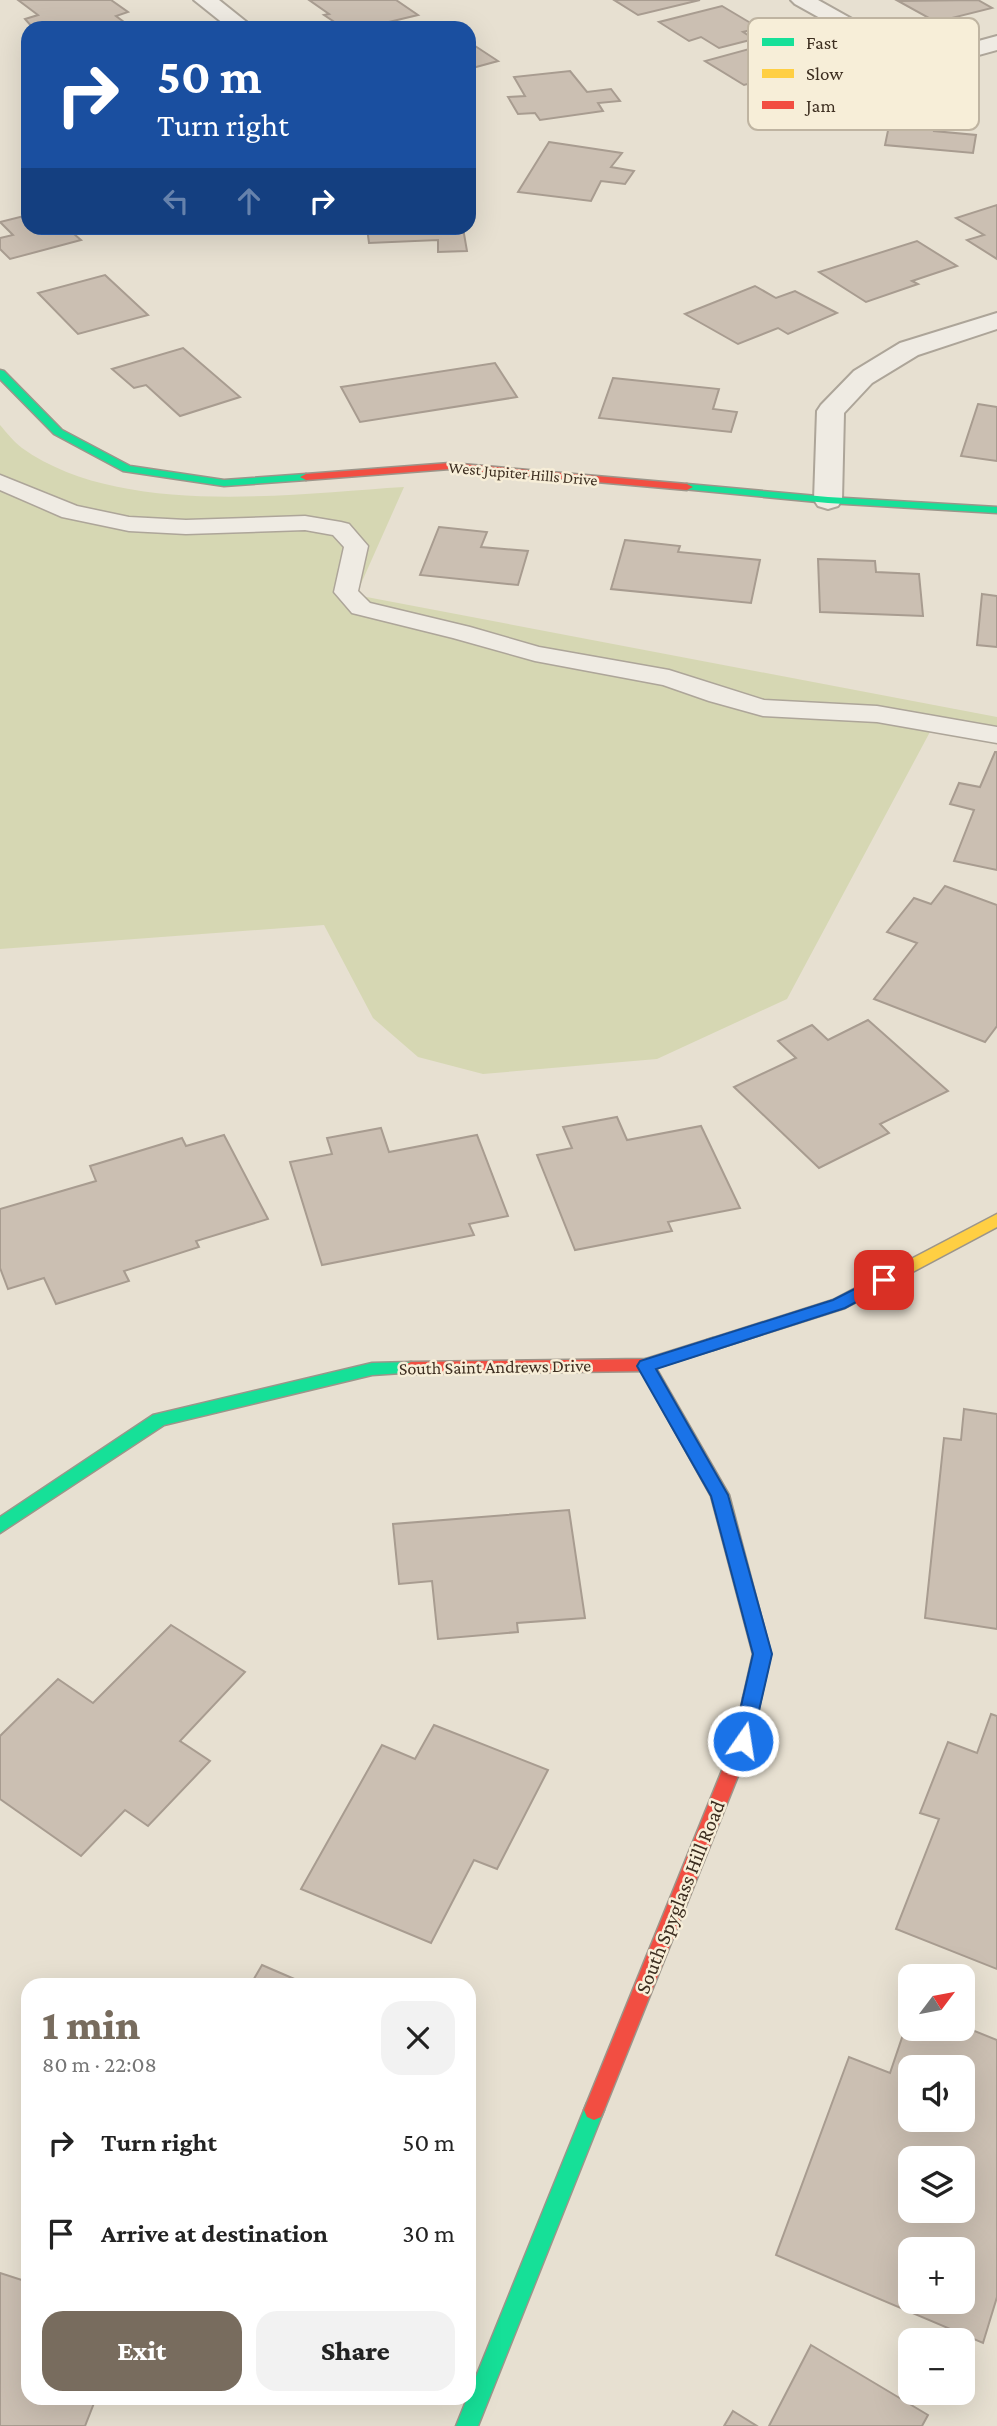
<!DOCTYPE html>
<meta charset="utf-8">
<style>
:root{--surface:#fff;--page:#f2f2f2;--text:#222;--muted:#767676;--accent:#786c5e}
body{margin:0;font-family:"Crimson Pro",serif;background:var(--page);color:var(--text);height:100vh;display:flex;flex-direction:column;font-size:26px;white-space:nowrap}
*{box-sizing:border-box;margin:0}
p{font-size:23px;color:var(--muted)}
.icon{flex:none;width:38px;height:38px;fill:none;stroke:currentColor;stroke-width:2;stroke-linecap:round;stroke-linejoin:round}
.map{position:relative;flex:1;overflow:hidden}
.side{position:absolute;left:21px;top:1978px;width:455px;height:427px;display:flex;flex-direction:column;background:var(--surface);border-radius:21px;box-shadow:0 7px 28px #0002}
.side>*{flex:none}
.top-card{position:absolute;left:21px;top:21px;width:455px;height:214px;border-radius:21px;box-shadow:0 7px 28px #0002;background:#1a4fa0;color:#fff;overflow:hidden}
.needle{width:46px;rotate:58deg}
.tools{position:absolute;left:898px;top:1964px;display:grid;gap:14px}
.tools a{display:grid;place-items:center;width:77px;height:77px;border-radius:14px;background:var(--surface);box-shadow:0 7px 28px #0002;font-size:35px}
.pin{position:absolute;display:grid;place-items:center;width:60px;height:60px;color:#fff;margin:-30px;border-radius:14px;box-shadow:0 4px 10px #0006}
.me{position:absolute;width:77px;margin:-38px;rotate:13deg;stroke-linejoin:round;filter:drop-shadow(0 0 5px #0008)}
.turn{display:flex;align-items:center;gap:24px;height:147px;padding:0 21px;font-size:32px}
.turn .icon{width:91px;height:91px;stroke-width:2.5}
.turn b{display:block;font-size:49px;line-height:60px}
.lanes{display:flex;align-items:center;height:66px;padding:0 21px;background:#0003;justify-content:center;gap:35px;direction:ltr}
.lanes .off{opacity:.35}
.round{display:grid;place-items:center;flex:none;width:74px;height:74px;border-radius:21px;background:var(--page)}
.headline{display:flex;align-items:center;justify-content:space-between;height:119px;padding:0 21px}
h1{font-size:42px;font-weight:800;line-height:52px;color:var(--accent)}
.action{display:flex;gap:14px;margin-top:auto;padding:14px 21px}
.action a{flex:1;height:80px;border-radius:21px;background:var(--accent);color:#fff;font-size:28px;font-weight:800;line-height:80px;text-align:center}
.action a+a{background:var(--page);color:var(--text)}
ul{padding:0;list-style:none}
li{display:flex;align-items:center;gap:21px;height:91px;padding:0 21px}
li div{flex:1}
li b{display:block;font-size:26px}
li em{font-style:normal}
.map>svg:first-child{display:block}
</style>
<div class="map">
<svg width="997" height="2426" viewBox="0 0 997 2426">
<rect width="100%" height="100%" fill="#e7e0d1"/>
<!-- green -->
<path fill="#d6d7b3" d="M0,425C7,433 14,442 22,448C120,518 290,494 404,487L356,595L997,717V741L931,730L787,999L657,1059L483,1074L418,1057L373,1018L324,925L0,949Z"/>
<!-- building -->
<g fill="#cbbfb2" stroke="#a89c90" stroke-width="2" fill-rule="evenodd">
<polygon points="18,0 111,0 128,12 116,16 124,22 99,28 54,28 49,24 32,27 25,19 38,15"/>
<polygon points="309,0 396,0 418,15 364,28 352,28 347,24 339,25 324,15 329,14"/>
<polygon points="614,0 700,0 638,15"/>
<polygon points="978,0 992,8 936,22 898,1"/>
<polygon points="722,6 759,28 743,32 754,39 719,48 701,37 689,41 659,22"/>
<polygon points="469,42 498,61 469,69"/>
<polygon points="775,42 815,66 744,85 705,61"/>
<polygon points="570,71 587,92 611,89 620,101 598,103 603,111 540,120 535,113 518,114 508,97 525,96 514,77"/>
<polygon points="892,111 937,115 934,131 976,135 973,153 885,145"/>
<polygon points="549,142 622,153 611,167 634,171 625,184 601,181 591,201 518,192"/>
<polygon points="997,205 997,259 967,240 984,235 956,218"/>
<polygon points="28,215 28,228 67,228 81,240 10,259 0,249 0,238 13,235 0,222"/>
<polygon points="367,228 463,228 467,251 438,252 438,240 369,243"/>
<polygon points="917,241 957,266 912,281 918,284 866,302 819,272"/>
<polygon points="105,275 148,315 78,334 38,293"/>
<polygon points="755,286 776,298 795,291 837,313 788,334 778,328 738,344 685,314"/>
<polygon points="183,348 240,397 180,416 146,385 134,388 112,369"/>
<polygon points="495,363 517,397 360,422 341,387"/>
<polygon points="613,378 719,389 713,409 737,412 731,432 599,418"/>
<polygon points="978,404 997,407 997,461 961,456"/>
<polygon points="439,527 487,532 481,547 528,551 518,585 420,575"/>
<polygon points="625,540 680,546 678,552 760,560 751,603 611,589"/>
<polygon points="818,559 875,561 876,572 919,574 923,616 820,612"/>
<polygon points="982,594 997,596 997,647 977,645"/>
<polygon points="995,752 997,752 997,870 954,861 974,810 950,804 959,783 980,787"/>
<polygon points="945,886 997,905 997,1026 985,1042 874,999 917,943 887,932 914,898 931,904"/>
<polygon points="868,1020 948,1091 880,1124 889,1133 819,1168 734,1087 796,1058 778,1041 812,1025 828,1040"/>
<polygon points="617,1117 627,1140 701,1126 740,1208 668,1222 672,1231 575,1250 537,1155 572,1148 563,1127"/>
<polygon points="381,1128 389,1152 477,1135 508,1216 469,1224 474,1235 322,1265 290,1162 332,1154 327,1138"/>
<polygon points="224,1135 268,1219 196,1241 199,1247 124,1271 129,1281 56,1304 44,1278 8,1289 0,1268 0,1209 96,1181 90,1166 182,1138 186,1146"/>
<polygon points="964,1409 997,1414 997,1629 925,1618 944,1438 961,1440"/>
<polygon points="569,1510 585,1618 517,1623 518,1632 438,1639 432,1581 399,1584 393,1524"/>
<polygon points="171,1625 245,1672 180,1741 210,1761 148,1826 125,1810 81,1856 0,1799 0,1736 58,1679 93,1703"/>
<polygon points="991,1714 997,1716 997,1969 896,1929 939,1819 920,1813 948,1742 977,1753"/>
<polygon points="434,1725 548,1770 497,1869 474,1860 431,1943 301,1889 382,1745 415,1759"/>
<polygon points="262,1965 306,1984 251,1984"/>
<path d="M910,2014V2028L962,2026L997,2040V2297L983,2343L776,2255L849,2057L890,2073ZM910,2067H962V2119H910ZM910,2158H962V2210H910ZM910,2249H962V2301H910Z"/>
<polygon points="0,2273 28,2282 28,2398 96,2398 85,2426 0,2426"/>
<polygon points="811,2345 928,2415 922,2426 769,2426"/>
<polygon points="733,2411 757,2426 724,2426"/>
</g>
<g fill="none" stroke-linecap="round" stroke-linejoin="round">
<defs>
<polygon id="lane" points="0,475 77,506 129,517 186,520 305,516 341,522 349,524 368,546 358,591 370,603 470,627 539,647 669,670 764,700 877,706 997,727 997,743 877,722 763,716 709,701 663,685 535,661 453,638 352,613 334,592 344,547 333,535 305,530 186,534 129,531 62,517 0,490"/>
<g id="street">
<polygon points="194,0 219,0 254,28 229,28"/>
<polygon points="791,0 818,0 920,57 997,36 997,50 917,72 795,4"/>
<polygon points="997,313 997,329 918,355 872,383 844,413 842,500 838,506 828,509 818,506 814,500 817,411 821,405 854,371 900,343"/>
</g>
<g id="fast">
<polygon points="0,370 4,371 62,430 130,466 224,480 306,474 312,477 306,480 224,486 123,471 54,434 0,379"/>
<polygon points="687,484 828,497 997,507 997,513 828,503 683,489 683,485"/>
<polygon points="411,1362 417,1364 419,1368 417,1372 372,1375 164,1425 0,1533 0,1517 153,1415 372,1363"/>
<polygon points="594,2100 601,2103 604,2110 478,2426 456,2426 584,2110 587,2103"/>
</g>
<g id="slow">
<polygon points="997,1214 997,1227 845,1308 713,1350 707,1348 705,1344 707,1340 833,1300"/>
<polygon points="646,1359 652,1361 729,1495 771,1654 761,1698 759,1704 752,1706 745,1704 743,1698 753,1654 711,1496 638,1365 640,1361"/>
</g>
<g id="jam">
<polygon points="450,463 687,484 693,487 687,490 450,469 306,480 300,477 306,474"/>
<polygon points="713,1338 719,1340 721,1344 719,1348 646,1371 411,1374 405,1372 403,1368 405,1364 411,1362 646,1359"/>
<polygon points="752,1690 759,1692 761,1698 752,1741 604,2110 601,2117 594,2120 587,2117 584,2110 734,1741 743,1698 745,1692"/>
</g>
</defs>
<!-- lane casing -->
<use href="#lane" stroke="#ada599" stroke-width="3"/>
<!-- street casing -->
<use href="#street" stroke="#ada599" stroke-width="4"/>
<!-- fast casing -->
<use href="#fast" stroke="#9c958a" stroke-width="3"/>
<!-- slow casing -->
<use href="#slow" stroke="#9c958a" stroke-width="3"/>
<!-- jam casing -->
<use href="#jam" stroke="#9c958a" stroke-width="3"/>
<!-- lane -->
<use href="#lane" fill="#efebe3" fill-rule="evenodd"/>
<!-- street -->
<use href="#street" fill="#efebe3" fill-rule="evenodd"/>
<!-- fast -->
<use href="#fast" fill="#16e098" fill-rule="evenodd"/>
<!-- slow -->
<use href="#slow" fill="#ffcf43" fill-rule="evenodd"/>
<!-- jam -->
<use href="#jam" fill="#f24e42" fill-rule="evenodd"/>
</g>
<!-- route -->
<polygon fill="#1a73e8" stroke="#114b97" stroke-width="2" points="884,1274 890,1276 892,1280 890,1284 845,1308 656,1369 728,1495 772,1654 752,1741 749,1747 743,1749 736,1747 733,1741 753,1654 711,1496 637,1366 640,1361 833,1300"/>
<g text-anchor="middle" stroke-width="5" stroke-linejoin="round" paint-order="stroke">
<!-- far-street labels -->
<g font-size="16" fill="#3d2e20" stroke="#f7eed8">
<text transform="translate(523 473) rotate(5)" y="6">West Jupiter Hills Drive</text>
</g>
<!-- street labels -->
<g font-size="18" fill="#3d2e20" stroke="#f7eed8">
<text transform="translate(495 1367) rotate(-1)" y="6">South Saint Andrews Drive</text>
</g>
<!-- near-street labels -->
<g font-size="21" fill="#3d2e20" stroke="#f7eed8">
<text transform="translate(680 1897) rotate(-68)" y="7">South Spyglass Hill Road</text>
</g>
</g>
<!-- legend -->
<rect x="748" y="18" width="231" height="112" rx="10" fill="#f7eed8" stroke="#bfb4a1" stroke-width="2"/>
<rect x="762" y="38" width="32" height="8" fill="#16e098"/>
<rect x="762" y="69" width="32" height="9" fill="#ffcf43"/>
<rect x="762" y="101" width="32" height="8" fill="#f24e42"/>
<g font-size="19" fill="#3d2e20">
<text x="806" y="49">Fast</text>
<text x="806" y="80">Slow</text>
<text x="806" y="112">Jam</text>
</g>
</svg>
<div class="tools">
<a><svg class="needle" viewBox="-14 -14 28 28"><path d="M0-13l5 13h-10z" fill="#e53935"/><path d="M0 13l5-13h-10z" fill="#767676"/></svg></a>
<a><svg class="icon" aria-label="sound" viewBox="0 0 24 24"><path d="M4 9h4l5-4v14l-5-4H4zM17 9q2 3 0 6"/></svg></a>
<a><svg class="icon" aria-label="layers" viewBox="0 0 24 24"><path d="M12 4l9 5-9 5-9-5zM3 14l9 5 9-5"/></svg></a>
<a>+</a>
<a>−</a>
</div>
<div class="pin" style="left:884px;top:1280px;background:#d93025"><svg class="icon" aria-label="arrive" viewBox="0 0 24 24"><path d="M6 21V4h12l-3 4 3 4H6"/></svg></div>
<svg class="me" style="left:743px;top:1741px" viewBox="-20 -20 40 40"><circle r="17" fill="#1a73e8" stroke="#fff" stroke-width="3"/><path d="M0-11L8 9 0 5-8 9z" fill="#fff"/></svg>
<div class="top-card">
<div class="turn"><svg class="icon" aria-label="right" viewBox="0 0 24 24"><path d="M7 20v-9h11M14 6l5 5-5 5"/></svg><div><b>50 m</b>Turn right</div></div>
<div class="lanes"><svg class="icon off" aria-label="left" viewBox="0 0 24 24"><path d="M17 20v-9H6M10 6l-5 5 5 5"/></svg><svg class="icon off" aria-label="ahead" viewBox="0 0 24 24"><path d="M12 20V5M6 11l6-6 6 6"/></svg><svg class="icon" aria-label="right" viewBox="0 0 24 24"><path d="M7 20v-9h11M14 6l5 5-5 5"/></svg></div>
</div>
<section class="side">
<div class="headline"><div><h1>1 min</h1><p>80 m · 22:08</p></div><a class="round"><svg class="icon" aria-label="close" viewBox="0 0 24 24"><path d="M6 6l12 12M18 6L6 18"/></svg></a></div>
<ul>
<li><svg class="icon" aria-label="right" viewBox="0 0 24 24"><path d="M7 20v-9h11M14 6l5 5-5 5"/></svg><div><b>Turn right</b></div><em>50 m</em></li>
<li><svg class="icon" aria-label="arrive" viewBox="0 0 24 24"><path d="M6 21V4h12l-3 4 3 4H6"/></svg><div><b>Arrive at destination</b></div><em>30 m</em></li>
</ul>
<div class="action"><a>Exit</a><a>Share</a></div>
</section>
</div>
